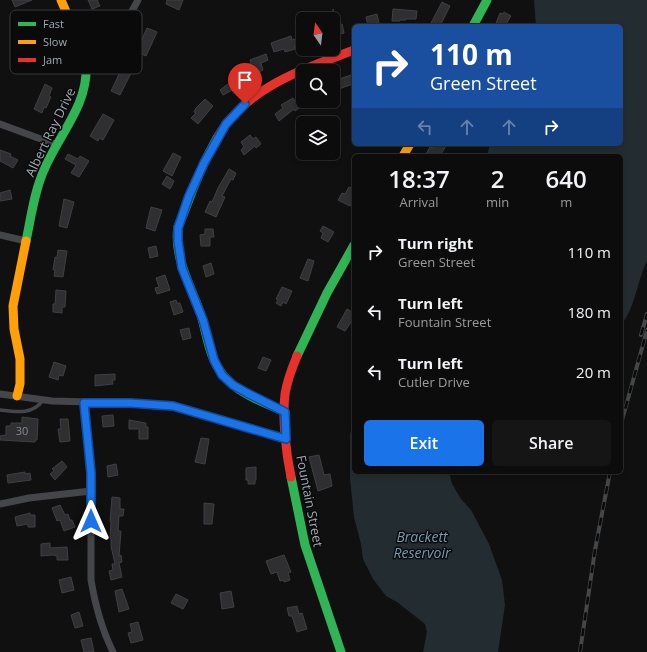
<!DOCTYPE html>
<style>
:root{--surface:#0c0c0c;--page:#151515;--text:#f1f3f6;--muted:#9a9b9d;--line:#2c2c2d;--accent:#1a73e8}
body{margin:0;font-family:"Open Sans",sans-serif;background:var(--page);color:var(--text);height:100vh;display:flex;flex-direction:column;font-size:15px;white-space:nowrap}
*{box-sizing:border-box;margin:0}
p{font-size:13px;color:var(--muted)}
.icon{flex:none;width:22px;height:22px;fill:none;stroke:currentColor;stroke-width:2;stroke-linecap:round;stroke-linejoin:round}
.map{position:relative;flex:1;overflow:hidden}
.drawer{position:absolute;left:352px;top:154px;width:271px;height:320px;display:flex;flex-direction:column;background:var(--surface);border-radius:6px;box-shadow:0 2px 6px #0003,0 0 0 1px var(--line)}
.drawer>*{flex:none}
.hud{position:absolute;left:352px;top:24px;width:271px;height:122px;border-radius:6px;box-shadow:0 2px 6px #0003,0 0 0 1px var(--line);background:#1a4fa0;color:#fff;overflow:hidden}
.needle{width:26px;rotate:346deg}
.fabs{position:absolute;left:296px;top:12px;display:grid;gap:8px}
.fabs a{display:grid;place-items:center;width:44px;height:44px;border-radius:6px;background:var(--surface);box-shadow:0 2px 6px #0003,0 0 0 1px var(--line);font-size:20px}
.pin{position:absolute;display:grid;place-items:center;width:34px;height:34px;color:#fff;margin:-41px -17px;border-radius:50% 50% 50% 0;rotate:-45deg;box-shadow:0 0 4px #0007}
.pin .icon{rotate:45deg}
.me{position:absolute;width:44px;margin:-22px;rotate:0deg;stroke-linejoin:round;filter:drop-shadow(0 0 3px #0008)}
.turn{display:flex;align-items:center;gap:14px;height:84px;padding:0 12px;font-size:18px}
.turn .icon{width:52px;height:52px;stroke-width:2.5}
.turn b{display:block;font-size:28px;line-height:34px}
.lanes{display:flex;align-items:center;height:38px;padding:0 12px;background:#0003;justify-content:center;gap:20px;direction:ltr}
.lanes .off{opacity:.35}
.eta{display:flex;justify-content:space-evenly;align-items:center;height:68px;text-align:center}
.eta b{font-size:24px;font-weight:600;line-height:28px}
.button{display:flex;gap:8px;margin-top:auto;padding:8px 12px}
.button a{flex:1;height:46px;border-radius:6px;background:var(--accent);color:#fff;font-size:16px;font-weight:600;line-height:46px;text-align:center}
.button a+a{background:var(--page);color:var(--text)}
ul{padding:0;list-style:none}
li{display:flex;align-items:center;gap:12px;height:60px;padding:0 12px}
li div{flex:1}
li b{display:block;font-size:15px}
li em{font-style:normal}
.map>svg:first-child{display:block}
</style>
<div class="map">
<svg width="647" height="652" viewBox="0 0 647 652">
<rect width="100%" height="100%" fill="#101010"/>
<!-- water -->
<g fill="#232d31">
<path d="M534,0H647V261C637,281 635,309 621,325V156H487L490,144H621V26H536Z"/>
<polygon points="354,419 354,472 449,472 452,484 461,499 471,510 489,544 502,580 505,605 498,652 423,652 427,632 425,624 397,602 386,596 373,579 363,559 361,544 354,517 350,478 350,435"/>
</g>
<!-- building -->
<g fill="#2f2f31" stroke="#3e4044">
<polygon points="12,0 32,0 15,7"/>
<polygon points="88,0 97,0 100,6 92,9"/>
<polygon points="167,0 183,0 179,10 166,4"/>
<polygon points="442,2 450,6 440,26 436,26 431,23"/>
<polygon points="333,9 339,25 342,24 344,33 333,36"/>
<polygon points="393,9 417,11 416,19 406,19 406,20 400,20 400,21 392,21"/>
<polygon points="504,12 511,16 505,26 495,26 500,13 503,14"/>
<polygon points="377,14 379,23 368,26 366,17"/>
<polygon points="147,28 157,32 146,56 136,52"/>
<polygon points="291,36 292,40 295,39 297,45 294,46 295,49 285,52 284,49 274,52 271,43"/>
<polygon points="266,54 268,60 261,63 263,70 256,73 255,71 249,73 247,65 251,63 250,60"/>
<polygon points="123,66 132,71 120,95 111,91"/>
<polygon points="354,74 353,84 333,91 333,81"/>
<polygon points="232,81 236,88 223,95 220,90"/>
<polygon points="45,84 52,88 49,96 51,97 46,108 44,107 42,113 34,109"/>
<polygon points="293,98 299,108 295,111 294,109 279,121 275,114 283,108 281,105"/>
<polygon points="205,99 213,106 198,124 191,118 196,113 194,112 196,108"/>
<polygon points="103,114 114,120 103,140 99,138 98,141 90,136"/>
<polygon points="250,135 253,139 256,137 261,144 256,148 255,146 244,155 241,150 244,147 241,142"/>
<polygon points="436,144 447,144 440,156 425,156 430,147 433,148"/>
<polygon points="0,150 11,154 10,156 18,160 13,168 0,161"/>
<polygon points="173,153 181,157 172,176 163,171"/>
<polygon points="68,154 78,159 80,156 89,161 79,177 71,173 76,165 65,159"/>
<polygon points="229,169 236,173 233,180 231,179 222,196 225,197 216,217 205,212 210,201 212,202 218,188"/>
<polygon points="167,176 174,181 170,189 162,184"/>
<polygon points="349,187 354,189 354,199 350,206 338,200 342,193 345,194"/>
<polygon points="10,190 12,199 0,201 0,193"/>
<polygon points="64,199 74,202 67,228 59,226"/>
<polygon points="151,207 162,210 155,231 146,228"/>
<polygon points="323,226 334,232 328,242 321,238 323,233 320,231"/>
<polygon points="205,229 213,229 214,237 210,237 210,246 201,246 200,235 205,234"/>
<polygon points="156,246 158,256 150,258 148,248"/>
<polygon points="58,250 67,251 63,277 54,276 55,270 53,270 55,257 57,258"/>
<polygon points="308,259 314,261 308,281 300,278"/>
<polygon points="211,263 214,274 206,277 203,266"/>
<polygon points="165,275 170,290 157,294 155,288 159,287 156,278"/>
<polygon points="282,287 292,291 286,304 283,302 281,306 276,303 278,300 276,299"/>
<polygon points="56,290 66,291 65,307 62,307 62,313 53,312 53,304 55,304"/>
<polygon points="176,300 177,303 180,303 183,312 174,315 170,302"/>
<polygon points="347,309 354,313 354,318 345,331 337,327"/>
<polygon points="189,328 191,338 183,340 180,330"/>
<polygon points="263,357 271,360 266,371 258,368"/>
<polygon points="54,362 66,366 63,376 59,375 58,380 49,377"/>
<polygon points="115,374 115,380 112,380 113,384 95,386 95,375"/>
<polygon points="113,415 114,426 103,427 102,416"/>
<polygon points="22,417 38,419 37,440 35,440 35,442 0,440 0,436 6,435 6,426 11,426 11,423 22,423"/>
<polygon points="60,419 68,419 70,441 60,442 58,429 61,429"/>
<polygon points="129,420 146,423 146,427 148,427 148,439 139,439 139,429 129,429"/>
<polygon points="201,438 209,439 205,464 195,462"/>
<polygon points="319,455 324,475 330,474 332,486 318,491 309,457"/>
<polygon points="62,461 67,467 55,480 50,474 54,471 52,469"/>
<polygon points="116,464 118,475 108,477 107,466"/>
<polygon points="256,467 256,480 255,480 255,484 248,484 248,480 246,480 246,468"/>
<polygon points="25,472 25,474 30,473 31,480 8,483 7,475"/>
<polygon points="112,497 120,498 120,509 124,509 123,516 119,516 118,531 121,531 119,556 121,555 122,562 119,563 122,577 111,580 109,571 113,570 112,564 115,564 111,546 111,539 110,538 111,522 110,522"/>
<polygon points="204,503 214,504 212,524 204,524"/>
<polygon points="60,505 65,515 68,514 70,520 72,520 75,527 64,531 60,520 57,521 52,508"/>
<polygon points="30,513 30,515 35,515 35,527 28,527 28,524 17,526 15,517"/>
<polygon points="50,543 50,548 67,547 68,560 57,560 57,556 53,555 41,556 41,544"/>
<polygon points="284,555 291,572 288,573 290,580 284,582 283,580 280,581 277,572 271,574 266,561"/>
<polygon points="71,577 74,590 62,593 59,580"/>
<polygon points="122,589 129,609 119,612 115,591"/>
<polygon points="231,591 234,607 222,609 220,593"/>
<polygon points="176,594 188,600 183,609 171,603"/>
<polygon points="297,606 299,614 302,613 307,629 297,632 292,616 289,616 287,608"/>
<polygon points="79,612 83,626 75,628 71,615"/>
<polygon points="138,622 143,640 131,643 128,633 132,632 130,624"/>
<polygon points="91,638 94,652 84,652 81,640"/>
</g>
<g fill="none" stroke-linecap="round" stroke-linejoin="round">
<!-- lane -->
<path stroke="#444649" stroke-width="3.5" d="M0,410C16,412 33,415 43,400"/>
<!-- street -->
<g stroke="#444649" stroke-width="7">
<polyline points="86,58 110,44 119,35 138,0"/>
<polyline points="0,124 57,145"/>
<polyline points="0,235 26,241"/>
<polyline points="0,394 52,401 129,403 173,406 286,439"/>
<path d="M85,403L91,473V580C95,604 102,630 113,652"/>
<polyline points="0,504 29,498 91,491"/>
</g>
<!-- fast -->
<g stroke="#30b455" stroke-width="9">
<polyline points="473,26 487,0"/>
<path d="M217,138C204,161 194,185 185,210C183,216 180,221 178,227C173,257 192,288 201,315C207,335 209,358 223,375C238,394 264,402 285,412"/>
<path d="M26,241C31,218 34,192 44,170C58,136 88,105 86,67"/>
<polyline points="297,356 327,293 354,245"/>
<polyline points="291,477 305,545 341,652"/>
</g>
<!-- slow -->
<g stroke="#ff9f0a" stroke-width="9">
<polyline points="61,0 86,58 86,67"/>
<polyline points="403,156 410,144"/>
<polyline points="17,396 20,384 20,359 14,329 13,306 26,241"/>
</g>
<!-- jam -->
<g stroke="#e5322d" stroke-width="9">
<path d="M217,138C246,87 302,70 354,50"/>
<path d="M291,477C286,453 282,419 285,394C287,381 292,368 297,356"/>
</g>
<defs>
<g id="rail">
<polyline points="641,335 647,314"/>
<polyline points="621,424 647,330"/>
<polyline points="580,652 595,550 610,472"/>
</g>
</defs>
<!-- rail casing -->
<use href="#rail" stroke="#444648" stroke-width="4"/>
<!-- rail -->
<use href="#rail" stroke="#0a0a0b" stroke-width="2.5" stroke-dasharray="8" stroke-linecap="butt"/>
</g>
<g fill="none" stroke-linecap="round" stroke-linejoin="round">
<defs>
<polyline id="route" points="91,521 91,473 84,403 130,403 173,406 286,439 285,412 247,393 233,385 222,375 214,360 203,320 182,268 178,241 178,228 189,196 204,163 226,124 245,104"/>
</defs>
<!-- route casing -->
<use href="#route" stroke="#114b97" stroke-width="10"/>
<!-- route -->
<use href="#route" stroke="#1a73e8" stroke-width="7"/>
</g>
<g text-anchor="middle" stroke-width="3" stroke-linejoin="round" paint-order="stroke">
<!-- number labels -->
<g font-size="11" fill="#838a92">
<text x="22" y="435">30</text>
</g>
<!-- street labels -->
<g font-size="13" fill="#9fa8b2" stroke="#0a0a0b">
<text transform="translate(50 132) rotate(-64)" y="5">Albert Ray Drive</text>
<text transform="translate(310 501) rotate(79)" y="5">Fountain Street</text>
</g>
<!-- water labels -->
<g font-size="14" font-style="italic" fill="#749cb0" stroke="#0a0a0b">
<text x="422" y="542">Brackett<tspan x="422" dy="16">Reservoir</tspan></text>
</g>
</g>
<!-- legend -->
<rect x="10" y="10" width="132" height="64" rx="6" fill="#0a0a0b" stroke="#37393d" stroke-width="1"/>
<rect x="18" y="22" width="18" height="4" fill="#30b455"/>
<rect x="18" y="40" width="18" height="4" fill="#ff9f0a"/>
<rect x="18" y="58" width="18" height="4" fill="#e5322d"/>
<g font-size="11" fill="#9fa8b2">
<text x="43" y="28">Fast</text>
<text x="43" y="46">Slow</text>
<text x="43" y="64">Jam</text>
</g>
</svg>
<div class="fabs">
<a><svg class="needle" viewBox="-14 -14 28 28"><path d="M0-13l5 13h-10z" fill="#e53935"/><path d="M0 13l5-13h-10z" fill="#9a9b9d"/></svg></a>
<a><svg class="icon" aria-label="search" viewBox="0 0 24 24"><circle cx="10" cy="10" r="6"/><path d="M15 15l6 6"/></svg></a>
<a><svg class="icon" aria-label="layers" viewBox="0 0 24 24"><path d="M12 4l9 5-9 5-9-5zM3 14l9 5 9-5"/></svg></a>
</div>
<div class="pin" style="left:245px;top:104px;background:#d93025"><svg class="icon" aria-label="arrive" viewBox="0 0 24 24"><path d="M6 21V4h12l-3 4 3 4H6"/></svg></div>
<svg class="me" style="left:91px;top:521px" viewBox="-20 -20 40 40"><path d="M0-17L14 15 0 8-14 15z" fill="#1a73e8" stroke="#fff" stroke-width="4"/></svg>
<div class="hud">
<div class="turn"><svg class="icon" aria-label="right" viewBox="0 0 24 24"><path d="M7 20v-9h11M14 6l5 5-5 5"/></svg><div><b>110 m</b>Green Street</div></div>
<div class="lanes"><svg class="icon off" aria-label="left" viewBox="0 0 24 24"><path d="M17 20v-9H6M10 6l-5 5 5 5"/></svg><svg class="icon off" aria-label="ahead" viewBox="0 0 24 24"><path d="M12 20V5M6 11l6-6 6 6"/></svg><svg class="icon off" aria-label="ahead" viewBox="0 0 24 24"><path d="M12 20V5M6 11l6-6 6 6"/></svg><svg class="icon" aria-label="right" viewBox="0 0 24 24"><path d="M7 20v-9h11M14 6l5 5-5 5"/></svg></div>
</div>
<section class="drawer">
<div class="eta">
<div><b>18:37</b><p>Arrival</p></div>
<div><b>2</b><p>min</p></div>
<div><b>640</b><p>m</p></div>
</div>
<ul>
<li><svg class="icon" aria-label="right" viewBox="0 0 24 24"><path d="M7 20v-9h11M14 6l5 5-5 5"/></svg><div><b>Turn right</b><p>Green Street</p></div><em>110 m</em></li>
<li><svg class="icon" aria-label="left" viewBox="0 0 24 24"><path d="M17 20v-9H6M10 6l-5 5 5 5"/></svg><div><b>Turn left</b><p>Fountain Street</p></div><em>180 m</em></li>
<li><svg class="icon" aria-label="left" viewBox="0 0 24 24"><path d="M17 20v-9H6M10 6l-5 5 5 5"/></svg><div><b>Turn left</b><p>Cutler Drive</p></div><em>20 m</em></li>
</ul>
<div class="button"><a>Exit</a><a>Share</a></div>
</section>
</div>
